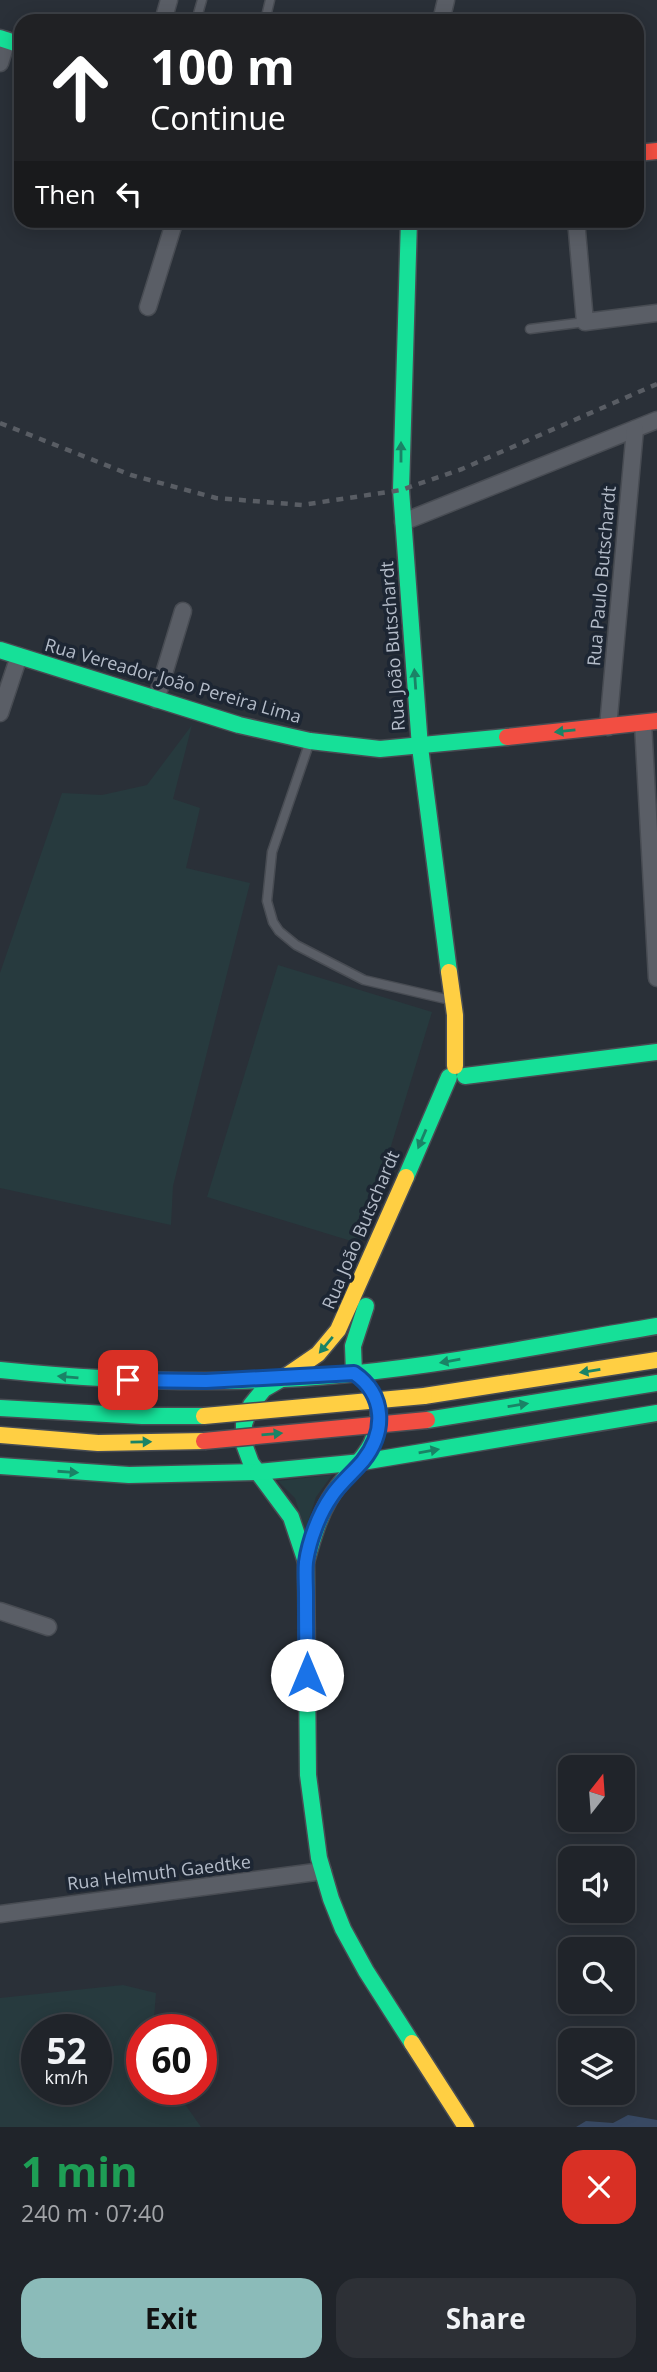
<!DOCTYPE html>
<meta charset="utf-8">
<style>
:root{--surface:#20242a;--page:#2d3036;--text:#f1f3f6;--muted:#a2a4a8;--line:#3d4147;--accent:#8bbbb9}
body{margin:0;font-family:"Open Sans",sans-serif;background:var(--page);color:var(--text);height:100vh;display:flex;flex-direction:column;font-size:26px;white-space:nowrap}
*{box-sizing:border-box;margin:0}
p{font-size:23px;color:var(--muted)}
.icon{flex:none;width:38px;height:38px;fill:none;stroke:currentColor;stroke-width:2;stroke-linecap:round;stroke-linejoin:round}
.map{position:relative;height:2127px;overflow:hidden}
.details{display:flex;flex-direction:column;background:var(--surface);flex:1}
.details>*{flex:none}
.hud{position:absolute;left:14px;top:14px;width:630px;height:214px;border-radius:21px;box-shadow:0 4px 18px #0003,0 0 0 2px var(--line);background:#202124;color:#fff;overflow:hidden}
.needle{width:46px;rotate:17deg}
.tools{position:absolute;left:558px;top:1755px;display:grid;gap:14px}
.tools a{display:grid;place-items:center;width:77px;height:77px;border-radius:14px;background:var(--surface);box-shadow:0 4px 18px #0003,0 0 0 2px var(--line);font-size:35px}
.speed{position:absolute;left:21px;top:2014px;display:flex;gap:14px;font-size:35px;font-weight:700;text-align:center}
.speed>*{display:grid;place-content:center;width:91px;height:91px;border-radius:50%;background:var(--surface);box-shadow:0 4px 18px #0003,0 0 0 2px var(--line);line-height:1}
.speed small{font-size:18px;font-weight:400}
.speed .limit{border:10px solid #d22;background:#fff;color:#111}
.pin{position:absolute;display:grid;place-items:center;width:60px;height:60px;color:#fff;margin:-30px;border-radius:14px;box-shadow:0 4px 10px #0006}
.me{position:absolute;width:77px;margin:-38px;rotate:0deg;stroke-linejoin:round;filter:drop-shadow(0 0 5px #0008)}
.turn{display:flex;align-items:center;gap:24px;height:147px;padding:0 21px;font-size:32px}
.turn .icon{width:91px;height:91px;stroke-width:2.5}
.turn b{display:block;font-size:49px;line-height:60px}
.then{display:flex;align-items:center;height:66px;padding:0 21px;background:#0003;gap:14px;font-size:26px}
.round{display:grid;place-items:center;flex:none;width:74px;height:74px;border-radius:21px;background:var(--page)}
.overview{display:flex;align-items:center;justify-content:space-between;height:119px;padding:0 21px}
h1{font-size:42px;font-weight:700;line-height:52px;color:#1e9e55}
.button{display:flex;gap:14px;margin-top:auto;padding:14px 21px}
.button a{flex:1;height:80px;border-radius:21px;background:var(--accent);color:#111;font-size:28px;font-weight:700;line-height:80px;text-align:center}
.button a+a{background:var(--page);color:var(--text)}
.map>svg:first-child{display:block}
</style>
<div class="map">
<svg width="657" height="2127" viewBox="0 0 657 2127">
<rect width="100%" height="100%" fill="#2a3038"/>
<!-- green -->
<g fill="#273a3e" fill-rule="evenodd">
<polygon points="192,725 173,799 200,808 186,868 250,883 173,1186 171,1225 0,1188 0,973 62,793 102,795 147,785"/>
<polygon points="278,965 432,1012 361,1244 207,1197"/>
<polygon points="332,1475 316,1497 305,1531 295,1498 278,1481"/>
<path d="M123,1985L156,1993L153,2030H142V2090H175L201,2127H0V1998ZM96,2030V2090H37V2030Z"/>
</g>
<!-- water -->
<polygon fill="#384963" points="628,2115 657,2120 657,2127 576,2127 586,2121 613,2123"/>
<g fill="none" stroke-linecap="round" stroke-linejoin="round">
<defs>
<g id="lane">
<polyline points="196,21 202,0"/>
<polyline points="265,21 270,0"/>
<polyline points="530,329 585,322"/>
<polyline points="309,744 272,852 267,901 273,922 279,931 296,945 364,980 450,1000"/>
</g>
<g id="street">
<polyline points="163,21 169,0"/>
<polyline points="441,21 446,0"/>
<polyline points="0,63 7,40"/>
<polyline points="576,220 585,322 657,313"/>
<polyline points="148,307 175,220"/>
<polyline points="403,522 657,420"/>
<polyline points="156,700 183,611"/>
<polyline points="0,713 19,656"/>
<polyline points="643,723 657,978"/>
<polyline points="608,727 635,429"/>
<polyline points="0,1611 48,1627"/>
<polyline points="0,1914 323,1871"/>
</g>
<g id="fast">
<polyline points="0,38 21,45"/>
<polyline points="409,220 401,490 420,747 449,972"/>
<polyline points="0,650 239,725 310,741 380,749 507,737"/>
<polyline points="465,1076 657,1052"/>
<polyline points="406,1177 449,1077"/>
<path d="M0,1370C116,1382 232,1386 349,1374C452,1364 554,1343 657,1326"/>
<polyline points="354,1373 353,1346 366,1306"/>
<polyline points="283,1378 264,1389 251,1405 244,1424 244,1444 251,1463 291,1517 306,1562 308,1775 319,1858 331,1899 343,1929 366,1971 412,2043"/>
<polyline points="0,1408 142,1416 204,1416"/>
<polyline points="427,1420 657,1383"/>
<polyline points="362,1462 657,1413"/>
<polyline points="0,1466 129,1475 258,1472"/>
<polyline points="258,1472 362,1462"/>
<path d="M306,1562C312,1541 318,1519 329,1500C351,1462 379,1457 379,1406"/>
</g>
<g id="slow">
<polyline points="449,972 455,1015 455,1066"/>
<polyline points="283,1378 318,1354 338,1330 406,1177"/>
<polyline points="424,1396 657,1360"/>
<polyline points="0,1435 98,1443 204,1441"/>
<polyline points="412,2043 466,2127"/>
</g>
<g id="jam">
<polyline points="637,153 657,151"/>
<polyline points="507,737 657,721"/>
</g>
</defs>
<!-- lane casing -->
<use href="#lane" stroke="#484c53" stroke-width="11"/>
<!-- street casing -->
<use href="#street" stroke="#484c53" stroke-width="19"/>
<!-- fast casing -->
<use href="#fast" stroke="#484c53" stroke-width="19"/>
<!-- slow casing -->
<use href="#slow" stroke="#484c53" stroke-width="19"/>
<!-- jam casing -->
<use href="#jam" stroke="#484c53" stroke-width="19"/>
<!-- lane -->
<use href="#lane" stroke="#5a5e66" stroke-width="8"/>
<!-- street -->
<use href="#street" stroke="#5a5e66" stroke-width="16"/>
<!-- fast -->
<use href="#fast" stroke="#16e098" stroke-width="16"/>
<!-- slow -->
<use href="#slow" stroke="#ffcf43" stroke-width="16"/>
<!-- jam -->
<use href="#jam" stroke="#f24e42" stroke-width="16"/>
<!-- rail -->
<polyline stroke="#595d64" stroke-width="4.5" stroke-dasharray="7 7" stroke-linecap="butt" points="0,423 131,475 216,498 302,505 401,490 462,469 657,384"/>
<defs>
<polyline id="slow-bridge" points="204,1416 424,1396"/>
<polyline id="jam-bridge" points="204,1441 427,1420"/>
</defs>
<!-- slow-bridge casing -->
<use href="#slow-bridge" stroke="#474c53" stroke-width="19" stroke-linecap="butt"/>
<!-- jam-bridge casing -->
<use href="#jam-bridge" stroke="#474c53" stroke-width="19" stroke-linecap="butt"/>
<!-- slow-bridge -->
<use href="#slow-bridge" stroke="#ffcf43" stroke-width="16"/>
<!-- jam-bridge -->
<use href="#jam-bridge" stroke="#f24e42" stroke-width="16"/>
</g>
<!-- one-way arrows -->
<defs><path id="oneway-solid" d="M-6-.8H1V-3.2L6.5 0L1 3.2V.8H-6Z" transform="scale(1.75)"/></defs>
<g fill="#1a8366">
<use href="#oneway-solid" transform="translate(401 452) rotate(-90)"/>
<use href="#oneway-solid" transform="translate(415 679) rotate(-94)"/>
<use href="#oneway-solid" transform="translate(565 731) rotate(174)"/>
<use href="#oneway-solid" transform="translate(422 1139) rotate(113)"/>
<use href="#oneway-solid" transform="translate(326 1345) rotate(130)"/>
<use href="#oneway-solid" transform="translate(450 1361) rotate(170)"/>
<use href="#oneway-solid" transform="translate(590 1371) rotate(171)"/>
<use href="#oneway-solid" transform="translate(68 1377) rotate(-175)"/>
<use href="#oneway-solid" transform="translate(518 1405) rotate(-9)"/>
<use href="#oneway-solid" transform="translate(272 1434) rotate(-5)"/>
<use href="#oneway-solid" transform="translate(141 1442) rotate(-1)"/>
<use href="#oneway-solid" transform="translate(429 1451) rotate(-10)"/>
<use href="#oneway-solid" transform="translate(68 1472) rotate(4)"/>
</g>
<g fill="none" stroke-linecap="round" stroke-linejoin="round">
<defs>
<path id="route" d="M128,1380L206,1381L354,1373C386,1395 386,1432 363,1461C353,1473 340,1483 331,1497C319,1514 309,1541 306,1562C305,1572 306,1584 306,1594C306,1621 306,1648 307,1675"/>
</defs>
<!-- route casing -->
<use href="#route" stroke="#114b97" stroke-width="18"/>
<!-- route -->
<use href="#route" stroke="#1a73e8" stroke-width="12"/>
</g>
<g text-anchor="middle" stroke-width="7" stroke-linejoin="round" paint-order="stroke">
<!-- street labels -->
<g font-size="18" fill="#b4bcc9" stroke="#1d2633">
<text transform="translate(602 576) rotate(-85)" y="6">Rua Paulo Butschardt</text>
<text transform="translate(393 646) rotate(-94)" y="6">Rua João Butschardt</text>
<text transform="translate(173 681) rotate(16)" y="6">Rua Vereador João Pereira Lima</text>
<text transform="translate(361 1230) rotate(-67)" y="6">Rua João Butschardt</text>
<text transform="translate(159 1873) rotate(-7)" y="6">Rua Helmuth Gaedtke</text>
</g>
</g>
</svg>
<div class="tools">
<a><svg class="needle" viewBox="-14 -14 28 28"><path d="M0-13l5 13h-10z" fill="#e53935"/><path d="M0 13l5-13h-10z" fill="#a2a4a8"/></svg></a>
<a><svg class="icon" aria-label="sound" viewBox="0 0 24 24"><path d="M4 9h4l5-4v14l-5-4H4zM17 9q2 3 0 6"/></svg></a>
<a><svg class="icon" aria-label="search" viewBox="0 0 24 24"><circle cx="10" cy="10" r="6"/><path d="M15 15l6 6"/></svg></a>
<a><svg class="icon" aria-label="layers" viewBox="0 0 24 24"><path d="M12 4l9 5-9 5-9-5zM3 14l9 5 9-5"/></svg></a>
</div>
<div class="speed"><div>52<small>km/h</small></div><div class="limit">60</div></div>
<div class="pin" style="left:128px;top:1380px;background:#d93025"><svg class="icon" aria-label="arrive" viewBox="0 0 24 24"><path d="M6 21V4h12l-3 4 3 4H6"/></svg></div>
<svg class="me" style="left:307px;top:1675px" viewBox="-20 -20 40 40"><circle r="19" fill="#fff"/><path d="M0-13L10 11 0 6-10 11z" fill="#1a73e8"/></svg>
<div class="hud">
<div class="turn"><svg class="icon" aria-label="ahead" viewBox="0 0 24 24"><path d="M12 20V5M6 11l6-6 6 6"/></svg><div><b>100 m</b>Continue</div></div>
<div class="then">Then<svg class="icon" aria-label="left" viewBox="0 0 24 24"><path d="M17 20v-9H6M10 6l-5 5 5 5"/></svg></div>
</div>
</div>
<section class="details">
<div class="overview"><div><h1>1 min</h1><p>240 m · 07:40</p></div><a class="round" style="background:#d93025;color:#fff"><svg class="icon" aria-label="close" viewBox="0 0 24 24"><path d="M6 6l12 12M18 6L6 18"/></svg></a></div>
<div class="button"><a>Exit</a><a>Share</a></div>
</section>
